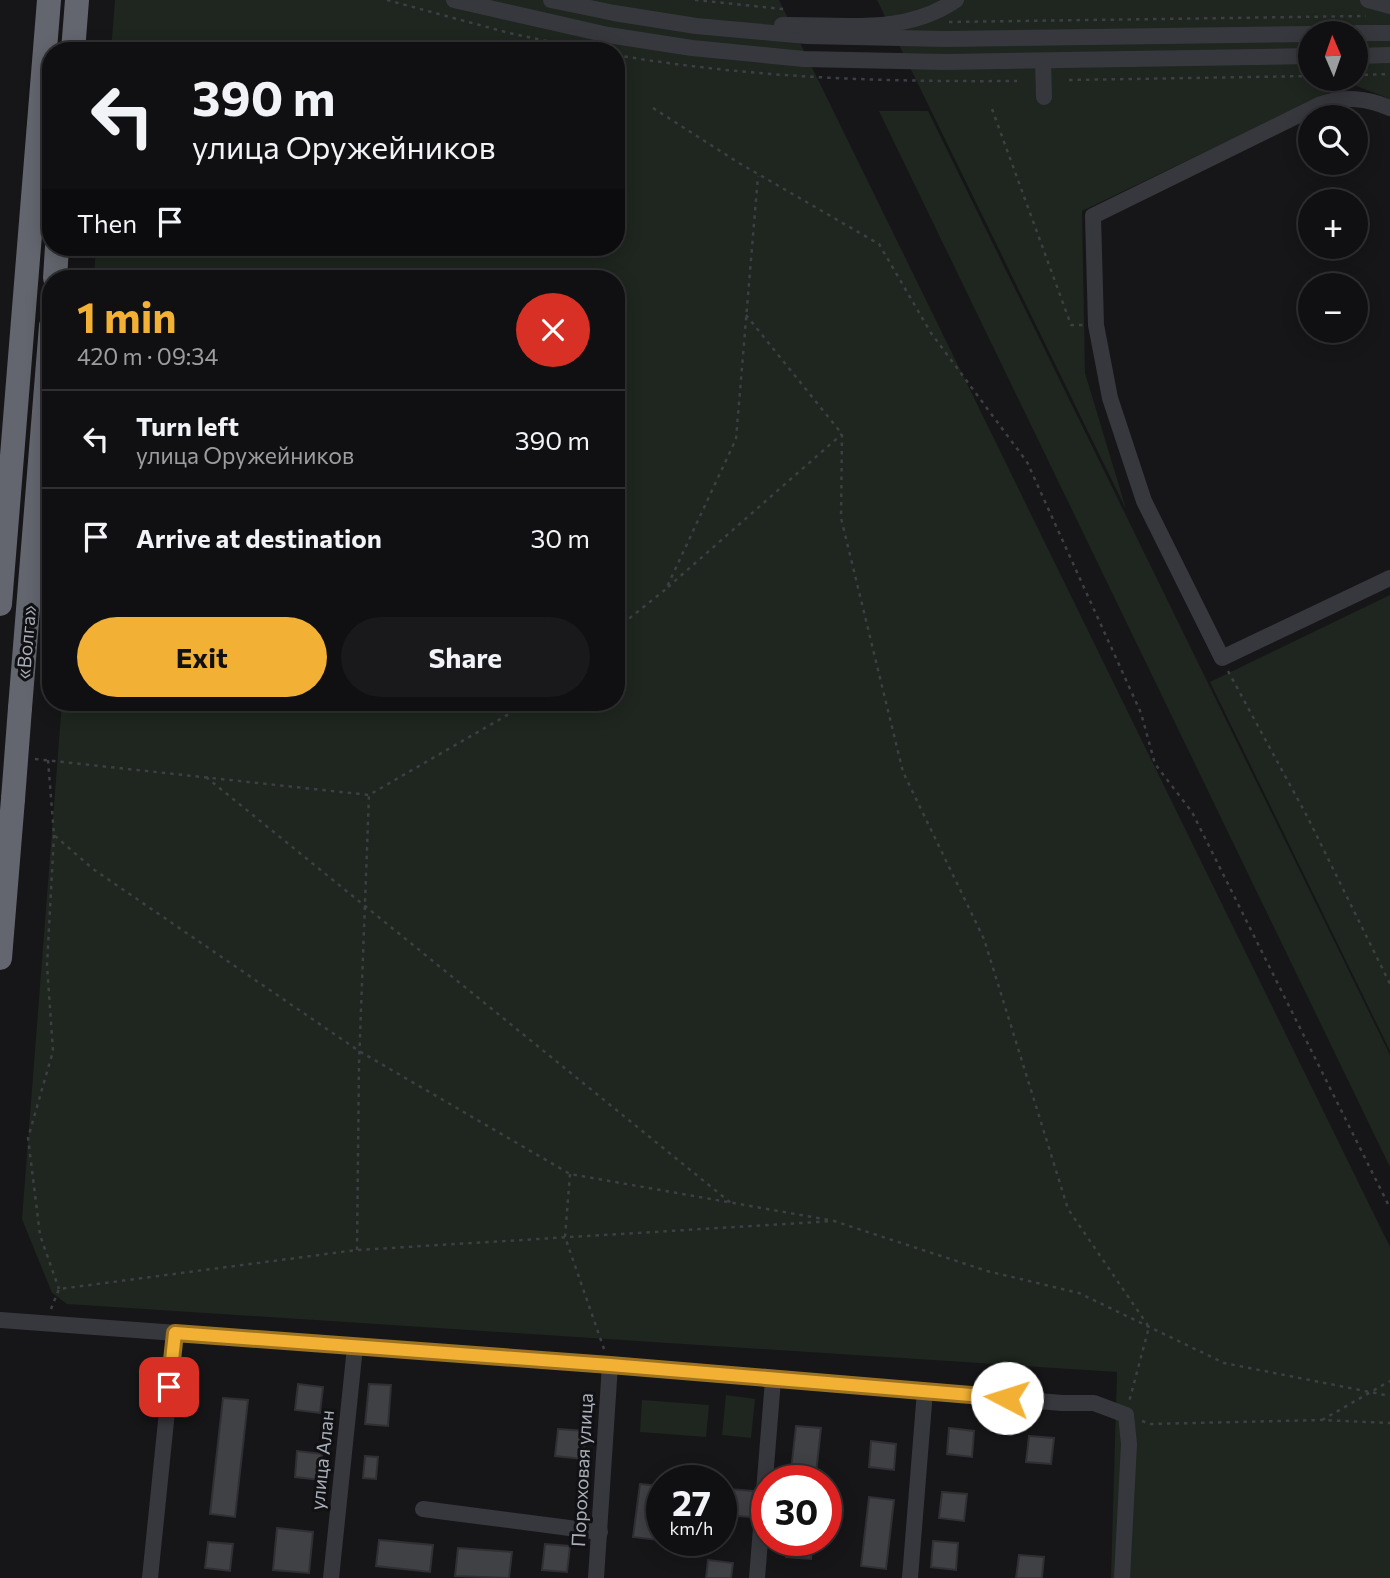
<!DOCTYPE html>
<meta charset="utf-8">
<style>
:root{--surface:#101012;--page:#19191b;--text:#f1f3f6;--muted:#9c9d9f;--line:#303032;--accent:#f2b134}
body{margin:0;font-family:Commissioner,sans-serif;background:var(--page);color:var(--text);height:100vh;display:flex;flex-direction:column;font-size:26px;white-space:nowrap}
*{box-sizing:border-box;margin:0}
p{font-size:23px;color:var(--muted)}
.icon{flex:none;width:38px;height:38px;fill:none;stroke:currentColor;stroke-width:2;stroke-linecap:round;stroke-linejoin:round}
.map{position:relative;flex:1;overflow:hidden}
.panel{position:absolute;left:42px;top:270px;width:583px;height:441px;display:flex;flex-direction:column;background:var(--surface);border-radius:28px;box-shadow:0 4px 18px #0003,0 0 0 2px var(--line)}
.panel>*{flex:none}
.hud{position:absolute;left:42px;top:42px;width:583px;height:214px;border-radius:28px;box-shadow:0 4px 18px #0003,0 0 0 2px var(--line);background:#101012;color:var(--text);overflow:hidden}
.needle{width:46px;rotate:358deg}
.buttons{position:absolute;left:1298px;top:21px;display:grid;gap:14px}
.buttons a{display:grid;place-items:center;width:70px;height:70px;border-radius:50%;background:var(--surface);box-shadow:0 4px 18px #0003,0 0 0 2px var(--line);font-size:35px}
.speed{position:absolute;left:646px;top:1465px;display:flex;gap:14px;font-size:35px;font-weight:700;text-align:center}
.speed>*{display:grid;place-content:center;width:91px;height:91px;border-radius:50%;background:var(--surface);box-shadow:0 4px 18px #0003,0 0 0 2px var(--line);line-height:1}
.speed small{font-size:18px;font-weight:400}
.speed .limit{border:10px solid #d22;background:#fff;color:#111}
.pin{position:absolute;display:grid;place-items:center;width:60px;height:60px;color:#fff;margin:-30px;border-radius:14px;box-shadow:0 4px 10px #0006}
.me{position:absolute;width:77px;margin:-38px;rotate:275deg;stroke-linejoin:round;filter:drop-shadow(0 0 5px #0008)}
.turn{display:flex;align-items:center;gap:24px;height:147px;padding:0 35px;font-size:32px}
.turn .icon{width:91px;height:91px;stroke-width:2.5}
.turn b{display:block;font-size:49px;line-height:60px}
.then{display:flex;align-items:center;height:66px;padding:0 35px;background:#0003;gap:14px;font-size:26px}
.round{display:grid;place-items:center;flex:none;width:74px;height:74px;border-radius:37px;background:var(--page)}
.summary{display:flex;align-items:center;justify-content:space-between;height:119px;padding:0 35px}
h1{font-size:42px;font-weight:700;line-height:52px;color:var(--accent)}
.button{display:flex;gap:14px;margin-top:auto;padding:14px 35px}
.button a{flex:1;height:80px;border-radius:42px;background:var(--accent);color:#111;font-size:28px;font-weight:700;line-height:80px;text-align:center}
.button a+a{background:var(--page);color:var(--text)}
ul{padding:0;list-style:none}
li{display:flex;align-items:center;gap:21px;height:98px;padding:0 35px;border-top:2px solid var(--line)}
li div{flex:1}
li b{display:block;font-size:26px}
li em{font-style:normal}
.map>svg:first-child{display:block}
</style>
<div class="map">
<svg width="1390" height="1578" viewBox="0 0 1390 1578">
<rect width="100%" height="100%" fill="#161618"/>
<!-- green -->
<g fill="#1e261f" fill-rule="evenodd">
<polygon points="115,0 779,0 1390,1247 1390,1578 1111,1578 1117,1372 67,1304 52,1293 22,1219 62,702 616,702 616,278 94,278 96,247 616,247 616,51 111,51"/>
<path d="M877,0H1390V99L1349,83L1082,211L1085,373L1126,509ZM1311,33H1356V79H1311Z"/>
<polygon points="879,111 928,111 1390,1055 1390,1167"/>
<polygon points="1390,595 1390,1051 1210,682"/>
<polygon points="726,1395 755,1399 751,1438 722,1435"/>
<polygon points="642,1400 709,1405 706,1437 640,1432"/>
</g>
<!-- building -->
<g fill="#404145" stroke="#303034" stroke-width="2">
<polygon points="298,1384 323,1387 320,1413 295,1410"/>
<polygon points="369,1384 391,1385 388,1426 365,1424"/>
<polygon points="223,1398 248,1400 235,1517 210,1514"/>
<polygon points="796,1426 821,1428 816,1473 791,1471"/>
<polygon points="949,1428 974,1431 972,1457 947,1454"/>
<polygon points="558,1429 586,1431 583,1459 555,1456"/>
<polygon points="1029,1436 1054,1438 1051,1464 1026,1462"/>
<polygon points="871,1441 896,1444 894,1470 869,1467"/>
<polygon points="297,1451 322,1454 320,1480 295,1477"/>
<polygon points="365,1456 378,1457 376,1479 363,1478"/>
<polygon points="640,1484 659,1486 656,1513 661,1513 658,1540 633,1537"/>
<polygon points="728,1489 753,1491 750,1517 725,1515"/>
<polygon points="942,1492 967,1494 964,1521 939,1518"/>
<polygon points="869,1497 894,1500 886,1569 861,1566"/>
<polygon points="277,1528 313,1532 309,1573 273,1570"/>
<polygon points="379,1540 433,1545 430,1572 376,1566"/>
<polygon points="788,1540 813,1540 811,1559 786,1557"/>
<polygon points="933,1541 958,1543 956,1570 931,1567"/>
<polygon points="208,1542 233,1544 230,1571 205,1568"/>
<polygon points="545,1544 570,1546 567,1572 542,1570"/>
<polygon points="458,1548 512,1552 509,1578 455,1576"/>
<polygon points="1019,1555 1044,1557 1042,1578 1016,1578"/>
<polygon points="708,1560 733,1563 731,1578 706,1578"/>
</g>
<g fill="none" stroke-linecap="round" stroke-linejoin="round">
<!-- path -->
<g stroke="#3d3f44" stroke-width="2.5" stroke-dasharray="3.5 5" stroke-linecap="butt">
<polyline points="387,0 509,33 593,51"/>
<polyline points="695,0 783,9"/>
<polyline points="949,22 1366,16"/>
<path d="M616,55C750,78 882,82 1017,81"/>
<polyline points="1356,75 1390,74"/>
<polyline points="1069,80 1311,76"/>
<polyline points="653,108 739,163 879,244 931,333 1027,462 1141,713 1155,764 1192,812 1390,1208"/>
<polyline points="992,109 1071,325 1083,325"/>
<polyline points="746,315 842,434 841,518 903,772 984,939 1068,1209 1149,1327 1129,1402"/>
<polyline points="668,587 842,434"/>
<polyline points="616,629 666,589 736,439 758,176"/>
<polyline points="1228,671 1308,818 1390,984"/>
<polyline points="35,759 369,795 516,710 526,702"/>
<polyline points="48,760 54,835 93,869 359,1051 570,1174 829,1220"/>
<polyline points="206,777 731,1203"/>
<polyline points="54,835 47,965 53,1051 28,1138 40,1235 59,1289"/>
<polyline points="570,1174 565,1237 604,1349"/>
<polyline points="357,1250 359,1064 369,795"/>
<polyline points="51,1309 59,1289 357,1250 834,1221 987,1271 1079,1293 1224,1363 1390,1396"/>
<polyline points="1322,1420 1390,1381"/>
<polyline points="1142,1421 1150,1424 1322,1420 1390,1423"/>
</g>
<!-- minor -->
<g stroke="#37383d" stroke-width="16">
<polyline points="454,0 608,35 692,48 804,59 945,62 1311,56"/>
<polyline points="551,0 614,13 696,26 807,36 945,39 1311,34"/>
<polyline points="1368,0 1390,6"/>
<path d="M782,25C842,24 904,36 956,0"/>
<polyline points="1356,33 1390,33"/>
<polyline points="1356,56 1390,55"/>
<polyline points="1043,61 1044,97"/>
<path d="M1390,108C1366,98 1346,96 1321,104L1093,216L1096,325L1110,398L1144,501L1222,658L1390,578"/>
<polyline points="0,1320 610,1365 1062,1403 1094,1403 1126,1415 1129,1444 1122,1578"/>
<polyline points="423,1509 600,1532"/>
<polyline points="150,1578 175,1333"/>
<polyline points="331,1578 355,1347"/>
<polyline points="596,1578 610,1365"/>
<polyline points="757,1578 773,1380"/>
<polyline points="910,1578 925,1391"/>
</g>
<!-- highway -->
<g stroke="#63666e" stroke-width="24">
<polyline points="73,51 77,0"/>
<polyline points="55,278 57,247"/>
<polyline points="0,604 49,0"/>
<polyline points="20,708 51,326"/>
<polyline points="0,958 13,799"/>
</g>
<!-- highway-bridge -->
<polyline stroke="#63666e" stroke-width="24" points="13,799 20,708"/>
</g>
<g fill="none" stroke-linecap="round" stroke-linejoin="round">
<defs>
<polyline id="route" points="169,1387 175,1333 610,1365 1007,1398"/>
</defs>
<!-- route casing -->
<use href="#route" stroke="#9d7322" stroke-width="18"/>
<!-- route -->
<use href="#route" stroke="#f2b134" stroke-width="12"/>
</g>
<g text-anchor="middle" stroke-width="6" stroke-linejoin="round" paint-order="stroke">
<!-- street labels -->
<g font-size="19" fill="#a8adb8" stroke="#111113">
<text transform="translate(26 642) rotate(-85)" y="7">«Волга»</text>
<text transform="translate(322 1460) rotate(-84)" y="7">улица Алан</text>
<text transform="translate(582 1470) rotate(-87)" y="7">Пороховая улица</text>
</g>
</g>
</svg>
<div class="buttons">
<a><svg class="needle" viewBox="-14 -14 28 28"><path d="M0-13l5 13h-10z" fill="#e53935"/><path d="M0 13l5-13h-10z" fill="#9c9d9f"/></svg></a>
<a><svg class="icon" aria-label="search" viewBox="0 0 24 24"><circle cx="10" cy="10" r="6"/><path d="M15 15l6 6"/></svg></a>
<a>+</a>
<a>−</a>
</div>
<div class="speed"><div>27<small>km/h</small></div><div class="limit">30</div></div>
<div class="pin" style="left:169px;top:1387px;background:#d93025"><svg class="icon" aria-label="arrive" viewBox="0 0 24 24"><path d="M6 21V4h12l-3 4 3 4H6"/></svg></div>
<svg class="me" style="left:1007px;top:1398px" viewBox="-20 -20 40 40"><circle r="19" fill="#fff"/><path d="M0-13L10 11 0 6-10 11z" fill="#f2b134"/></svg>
<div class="hud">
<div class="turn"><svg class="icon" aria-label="left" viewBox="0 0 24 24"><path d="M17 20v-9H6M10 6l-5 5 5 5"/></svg><div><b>390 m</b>улица Оружейников</div></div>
<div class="then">Then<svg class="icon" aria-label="arrive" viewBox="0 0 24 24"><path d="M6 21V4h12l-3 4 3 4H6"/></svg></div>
</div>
<section class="panel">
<div class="summary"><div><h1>1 min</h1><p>420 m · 09:34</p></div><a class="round" style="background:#d93025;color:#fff"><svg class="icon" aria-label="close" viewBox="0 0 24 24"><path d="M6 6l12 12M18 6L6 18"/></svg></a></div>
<ul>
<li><svg class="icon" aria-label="left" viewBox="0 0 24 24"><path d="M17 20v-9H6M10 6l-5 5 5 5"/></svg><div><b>Turn left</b><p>улица Оружейников</p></div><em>390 m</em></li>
<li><svg class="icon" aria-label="arrive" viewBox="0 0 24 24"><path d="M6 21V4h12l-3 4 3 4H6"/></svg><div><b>Arrive at destination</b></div><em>30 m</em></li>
</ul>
<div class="button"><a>Exit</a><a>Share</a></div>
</section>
</div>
